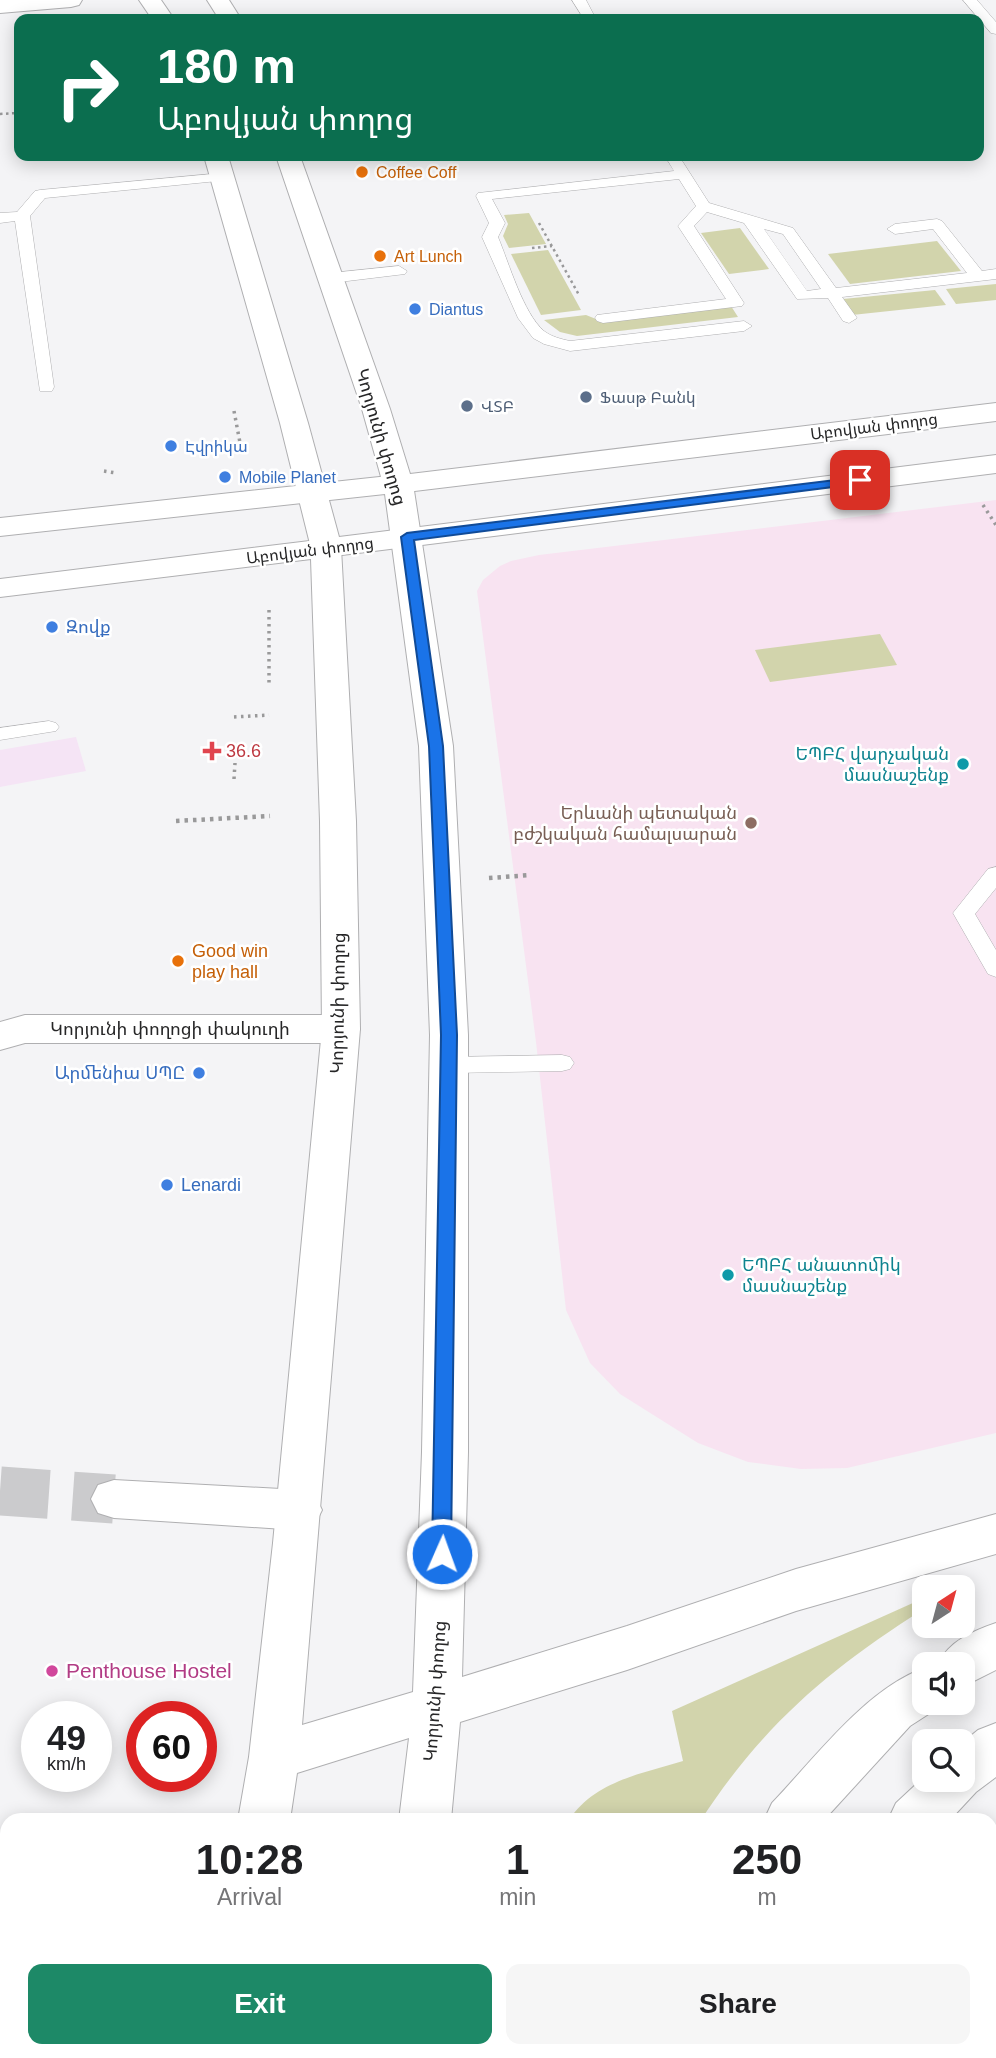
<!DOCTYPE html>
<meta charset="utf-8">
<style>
:root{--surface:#fff;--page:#f6f6f6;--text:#202124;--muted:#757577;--accent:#1d8967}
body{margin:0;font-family:Arial,"Noto Sans Armenian",sans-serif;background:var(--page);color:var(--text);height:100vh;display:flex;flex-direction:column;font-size:26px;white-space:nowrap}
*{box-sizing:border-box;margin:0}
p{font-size:23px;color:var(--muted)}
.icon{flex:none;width:38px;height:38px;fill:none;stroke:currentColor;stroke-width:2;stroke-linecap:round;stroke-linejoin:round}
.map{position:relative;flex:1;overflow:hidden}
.sheet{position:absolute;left:0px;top:1813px;width:998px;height:245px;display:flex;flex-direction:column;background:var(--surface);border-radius:21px 21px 0 0;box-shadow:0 4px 18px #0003}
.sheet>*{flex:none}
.banner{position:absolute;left:14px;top:14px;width:970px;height:147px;border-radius:14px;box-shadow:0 4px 18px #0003;background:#0b6e4f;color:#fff;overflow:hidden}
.needle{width:46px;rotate:36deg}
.fabs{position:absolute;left:912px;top:1575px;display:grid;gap:14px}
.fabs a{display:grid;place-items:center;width:63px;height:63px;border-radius:14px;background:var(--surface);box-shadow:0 4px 18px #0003;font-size:35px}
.speed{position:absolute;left:21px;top:1701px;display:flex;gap:14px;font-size:35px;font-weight:700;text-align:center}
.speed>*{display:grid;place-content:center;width:91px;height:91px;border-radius:50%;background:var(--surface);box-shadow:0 4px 18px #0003;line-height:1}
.speed small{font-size:18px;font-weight:400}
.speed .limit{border:10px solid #d22;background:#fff;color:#111}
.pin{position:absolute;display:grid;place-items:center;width:60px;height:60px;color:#fff;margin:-30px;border-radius:14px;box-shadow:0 4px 10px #0006}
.me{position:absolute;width:77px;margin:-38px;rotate:2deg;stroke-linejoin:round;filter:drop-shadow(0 0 5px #0008)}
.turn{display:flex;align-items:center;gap:24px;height:147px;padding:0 28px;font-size:32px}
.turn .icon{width:91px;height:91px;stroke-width:2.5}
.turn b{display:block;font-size:49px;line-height:60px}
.eta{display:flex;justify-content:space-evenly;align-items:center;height:119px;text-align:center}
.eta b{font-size:42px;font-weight:700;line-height:49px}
.primary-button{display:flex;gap:14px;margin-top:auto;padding:14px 28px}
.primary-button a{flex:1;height:80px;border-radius:14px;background:var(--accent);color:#fff;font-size:28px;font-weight:700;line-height:80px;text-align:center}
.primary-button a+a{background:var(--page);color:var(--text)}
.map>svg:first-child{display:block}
</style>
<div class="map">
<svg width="996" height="2058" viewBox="0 0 996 2058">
<rect width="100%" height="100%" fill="#f4f4f6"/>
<!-- industrial -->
<polygon fill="#f5e4f5" points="76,737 86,771 0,787 0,750"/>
<!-- education -->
<polygon fill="#f8e3f1" points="996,500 996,1433 847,1468 801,1469 748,1462 698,1443 620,1394 590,1363 566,1310 536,1042 477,591 483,580 500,566 511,561 539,555"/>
<!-- green -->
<g fill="#d2d4ac">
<polygon points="529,213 546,244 509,248 503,236 508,224 504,215"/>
<polygon points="740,228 769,269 729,274 701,233"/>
<polygon points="937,241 961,271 850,284 828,254"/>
<polygon points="548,250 581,310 541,315 511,254"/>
<polygon points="996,284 996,300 956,304 946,289"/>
<polygon points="935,290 946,305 852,315 843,299"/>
<polygon points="731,306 738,317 577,336 560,332 544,320 586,315 601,321"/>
<polygon points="880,634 897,665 770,682 755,650"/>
<path d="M924,1598V1609C830,1668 762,1726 701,1820H569C595,1781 641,1774 683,1761L672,1711Z"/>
<polygon points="498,2051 567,2051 565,2058 497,2058"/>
</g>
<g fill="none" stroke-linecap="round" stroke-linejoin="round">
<!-- street-tunnel -->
<polyline stroke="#cbcbcd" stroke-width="49" stroke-dasharray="49 24" stroke-linecap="butt" points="0,1491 114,1499"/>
<defs>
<g id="lane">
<polygon points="572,0 586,0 596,19 584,19"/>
<polygon points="963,0 977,0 996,22 996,34 991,33"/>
<path d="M665,156H679L709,203L793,228L836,288L967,273L933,229L895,234L887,229L895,224L937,219L942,221L982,271L996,269V279L842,297L857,318L849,323L843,321L828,298L797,299L744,223L707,212L694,226L744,303L742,306L603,323L597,321L595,318L597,315L726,299L678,226L696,206L679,179L492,199L505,223L498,237C509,263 523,313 544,331C552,337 561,339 570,341L744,321L752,326L744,331L570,351L544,344L533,338L518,318L482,237L489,223L476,196L478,193L674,171ZM764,229L783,234L821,289L807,291Z"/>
<polygon points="223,173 230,177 228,180 45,198 30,216 54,387 52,391 40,391 15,221 0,223 0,213 17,212 35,191 40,190"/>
<polygon points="399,266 407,271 405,274 331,283 323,278 331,273"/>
<polygon points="49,721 56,723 59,727 56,731 0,740 0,728"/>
<polygon points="996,867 996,888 975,914 996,950 996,977 988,974 953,913 988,869"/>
<polygon points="562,1055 570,1057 574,1063 570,1069 562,1071 449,1073 441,1071 437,1065 441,1059 449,1057"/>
</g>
<g id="street">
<polygon points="25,1015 341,1015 355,1019 360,1029 355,1039 341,1043 25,1043 0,1050 0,1022"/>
<polygon points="114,1480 299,1490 315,1496 322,1510 315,1524 299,1530 114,1518 98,1513 91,1499 98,1485"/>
</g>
<polygon id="secondary" points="0,0 82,0 79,5 71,7 0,13"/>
<g id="primary">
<polygon points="398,475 409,478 413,484 453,746 468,1035 468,1452 462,1677 627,1626 796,1569 996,1514 996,1554 796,1611 627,1670 460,1722 451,1820 399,1820 409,1738 297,1773 290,1820 238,1820 249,1757 273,1543 322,1029 320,821 311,559 0,597 0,579 326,539 337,541 341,548 356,821 360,1029 302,1725 413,1692 422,1452 430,1035 419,746 385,494 0,536 0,518"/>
<path d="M996,1623V1670L962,1687V1664H938C949,1641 973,1631 996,1623Z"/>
<path d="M924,1668V1703H943L941,1706L910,1726L824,1820H764L772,1803C815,1758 865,1690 924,1668Z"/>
<polygon points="996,1723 996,1777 976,1792 950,1820 888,1820 896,1803 924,1777 924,1780 962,1780 962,1743 978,1730"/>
<polygon points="996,1892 996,1950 990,1952 990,1895"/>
<polygon points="203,2051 257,2051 256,2058 202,2058"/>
<polygon points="373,2051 427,2051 426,2058 372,2058"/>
<polygon points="638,2051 693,2051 691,2058 636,2058"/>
<polygon points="735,2051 791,2051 789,2058 733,2058"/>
<polygon points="884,2051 940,2051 938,2058 882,2058"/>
</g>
<g id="highway">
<polygon points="139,0 161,0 174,19 152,19"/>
<polygon points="207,0 229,0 241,19 219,19"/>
<polygon points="204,156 228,156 308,423 339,537 996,455 996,473 326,557 315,555 311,548 280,423"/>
<polygon points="276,156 300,156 390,409 410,474 996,403 996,421 398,493 387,490 383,484 362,409"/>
</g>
</defs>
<!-- lane casing -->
<use href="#lane" stroke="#afafb1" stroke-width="1"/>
<!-- street casing -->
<use href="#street" stroke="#afafb1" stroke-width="2"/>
<!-- secondary casing -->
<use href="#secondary" stroke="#afafb1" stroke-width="2"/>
<!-- primary casing -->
<use href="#primary" stroke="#afafb1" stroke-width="2"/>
<!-- highway casing -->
<use href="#highway" stroke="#afafb1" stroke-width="2"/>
<!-- path-far3 -->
<g stroke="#99999a" stroke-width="2.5" stroke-dasharray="2.5 3.5" stroke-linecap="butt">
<polyline points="0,114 19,113"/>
<polyline points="539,223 579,295"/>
<polyline points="532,248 552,246"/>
</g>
<!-- path-far2 -->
<g stroke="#99999a" stroke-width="3.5" stroke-dasharray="2.5 4.5" stroke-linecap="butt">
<polyline points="234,411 241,448"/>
<polyline points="104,471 116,473"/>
<polyline points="983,505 996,525"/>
<polyline points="269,610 269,687"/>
<polyline points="234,717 269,715"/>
<polyline points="234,779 235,763"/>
</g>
<!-- path-far1 -->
<g stroke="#99999a" stroke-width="4.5" stroke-dasharray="3.5 5" stroke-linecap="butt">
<polyline points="176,821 270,816"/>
<polyline points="489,878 531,875"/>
</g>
<!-- path -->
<polyline stroke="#99999a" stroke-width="5" stroke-dasharray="4.5 7" stroke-linecap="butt" points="837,2058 841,2051"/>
<!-- lane -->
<use href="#lane" fill="#fff" fill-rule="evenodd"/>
<!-- street -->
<use href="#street" fill="#fff" fill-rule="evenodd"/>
<!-- secondary -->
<use href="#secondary" fill="#fff" fill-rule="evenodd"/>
<!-- primary -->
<use href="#primary" fill="#fff" fill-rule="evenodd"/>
<!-- highway -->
<use href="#highway" fill="#fff" fill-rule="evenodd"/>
<!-- path-bridge -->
<polyline stroke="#99999a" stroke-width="5" stroke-dasharray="4.5 7" stroke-linecap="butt" points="759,2051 774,2058"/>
</g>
<!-- route -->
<polygon fill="#1a73e8" stroke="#114b97" stroke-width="2" points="860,477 864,478 864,483 414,540 443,746 457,1035 451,1554 449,1560 442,1562 435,1560 432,1554 441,1035 429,746 401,537 407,533"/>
<!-- markers -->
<g fill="#e8710a" stroke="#fff" stroke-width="2.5">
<circle cx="362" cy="172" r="7"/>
<circle cx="380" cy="256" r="7"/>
<circle cx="178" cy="961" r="7"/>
</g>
<g fill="#3f7fe0" stroke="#fff" stroke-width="2.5">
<circle cx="415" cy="309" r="7"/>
<circle cx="171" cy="446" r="7"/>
<circle cx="225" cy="477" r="7"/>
<circle cx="52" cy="627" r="7"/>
<circle cx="199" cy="1073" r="7"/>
<circle cx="167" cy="1185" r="7"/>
</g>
<g fill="#5c6f8a" stroke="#fff" stroke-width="2.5">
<circle cx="586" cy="397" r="7"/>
<circle cx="467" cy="406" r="7"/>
</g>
<path fill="#e0444e" stroke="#fff" stroke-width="2.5" d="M208.5 740.5h7v7h7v7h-7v7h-7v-7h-7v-7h7z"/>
<g fill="#0f9aa8" stroke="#fff" stroke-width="2.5">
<circle cx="963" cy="764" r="7"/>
<circle cx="728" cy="1275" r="7"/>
</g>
<circle fill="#8d6e63" stroke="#fff" stroke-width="2.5" cx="751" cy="823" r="7"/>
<circle fill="#d1479c" stroke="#fff" stroke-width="2.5" cx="52" cy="1671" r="7"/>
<g text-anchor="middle" stroke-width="5" stroke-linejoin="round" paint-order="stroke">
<!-- far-food labels -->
<g font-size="16" fill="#c56008" stroke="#fff" text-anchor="start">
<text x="376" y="178">Coffee Coff</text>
<text x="394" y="262">Art Lunch</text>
</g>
<!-- far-shop labels -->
<g font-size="16" fill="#366cbe" stroke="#fff" text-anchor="start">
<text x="429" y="315">Diantus</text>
<text x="185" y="452">Էվրիկա</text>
<text x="239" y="483">Mobile Planet</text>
</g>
<!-- far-service labels -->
<g font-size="16" fill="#4e5e75" stroke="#fff" text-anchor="start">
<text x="600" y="403">Ֆասթ Բանկ</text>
<text x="481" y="412">ՎՏԲ</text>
</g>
<!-- far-street labels -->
<g font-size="16" fill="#262627" stroke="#fff">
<text transform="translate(874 426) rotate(-7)" y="6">Աբովյան փողոց</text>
<text transform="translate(310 550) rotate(-7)" y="6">Աբովյան փողոց</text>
</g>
<!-- street labels -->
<g font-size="18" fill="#262627" stroke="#fff">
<text transform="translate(381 437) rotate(74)" y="6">Կորյունի փողոց</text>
<text transform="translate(338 1003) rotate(-89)" y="6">Կորյունի փողոց</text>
<text x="170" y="1035">Կորյունի փողոցի փակուղի</text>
<text transform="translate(435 1691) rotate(-86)" y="6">Կորյունի փողոց</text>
</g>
<!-- shop labels -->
<g font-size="18" fill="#366cbe" stroke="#fff" text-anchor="start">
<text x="66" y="633">Զովք</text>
<text x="185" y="1079" text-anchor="end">Արմենիա ՍՊԸ</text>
<text x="181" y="1191">Lenardi</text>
</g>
<!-- health labels -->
<g font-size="18" fill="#be3a42" stroke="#fff" text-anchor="start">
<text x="226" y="757">36.6</text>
</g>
<!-- culture labels -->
<g font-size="18" fill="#0d838f" stroke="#fff" text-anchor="end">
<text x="949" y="760">ԵՊԲՀ վարչական<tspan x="949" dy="21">մասնաշենք</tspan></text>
<text x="742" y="1271" text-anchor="start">ԵՊԲՀ անատոմիկ<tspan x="742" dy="21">մասնաշենք</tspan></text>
</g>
<!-- education labels -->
<g font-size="18" fill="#785e54" stroke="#fff" text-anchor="end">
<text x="737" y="819">Երևանի պետական<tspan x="737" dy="21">բժշկական համալսարան</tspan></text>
</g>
<!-- food labels -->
<g font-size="18" fill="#c56008" stroke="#fff" text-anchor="start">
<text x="192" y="957">Good win<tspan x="192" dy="21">play hall</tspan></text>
</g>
<!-- near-hotel labels -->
<g font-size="21" fill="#b23c85" stroke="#fff" text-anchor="start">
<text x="66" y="1678">Penthouse Hostel</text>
</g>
</g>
</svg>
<div class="fabs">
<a><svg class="needle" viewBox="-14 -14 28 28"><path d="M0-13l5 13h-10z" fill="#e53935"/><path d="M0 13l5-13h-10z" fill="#757577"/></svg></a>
<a><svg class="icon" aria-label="sound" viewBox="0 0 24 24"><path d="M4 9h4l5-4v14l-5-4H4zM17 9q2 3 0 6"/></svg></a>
<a><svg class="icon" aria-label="search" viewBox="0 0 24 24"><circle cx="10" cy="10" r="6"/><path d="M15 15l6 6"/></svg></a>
</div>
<div class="speed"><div>49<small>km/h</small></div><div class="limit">60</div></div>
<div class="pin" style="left:860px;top:480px;background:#d93025"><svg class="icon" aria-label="arrive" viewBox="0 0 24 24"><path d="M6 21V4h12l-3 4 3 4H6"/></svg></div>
<svg class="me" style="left:442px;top:1554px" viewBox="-20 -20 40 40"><circle r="17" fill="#1a73e8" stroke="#fff" stroke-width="3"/><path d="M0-11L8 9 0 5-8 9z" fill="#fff"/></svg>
<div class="banner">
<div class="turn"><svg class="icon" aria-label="right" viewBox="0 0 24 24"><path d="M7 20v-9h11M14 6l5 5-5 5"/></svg><div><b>180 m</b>Աբովյան փողոց</div></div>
</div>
<section class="sheet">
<div class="eta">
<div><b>10:28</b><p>Arrival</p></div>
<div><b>1</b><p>min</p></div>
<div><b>250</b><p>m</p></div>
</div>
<div class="primary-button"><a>Exit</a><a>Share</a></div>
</section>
</div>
